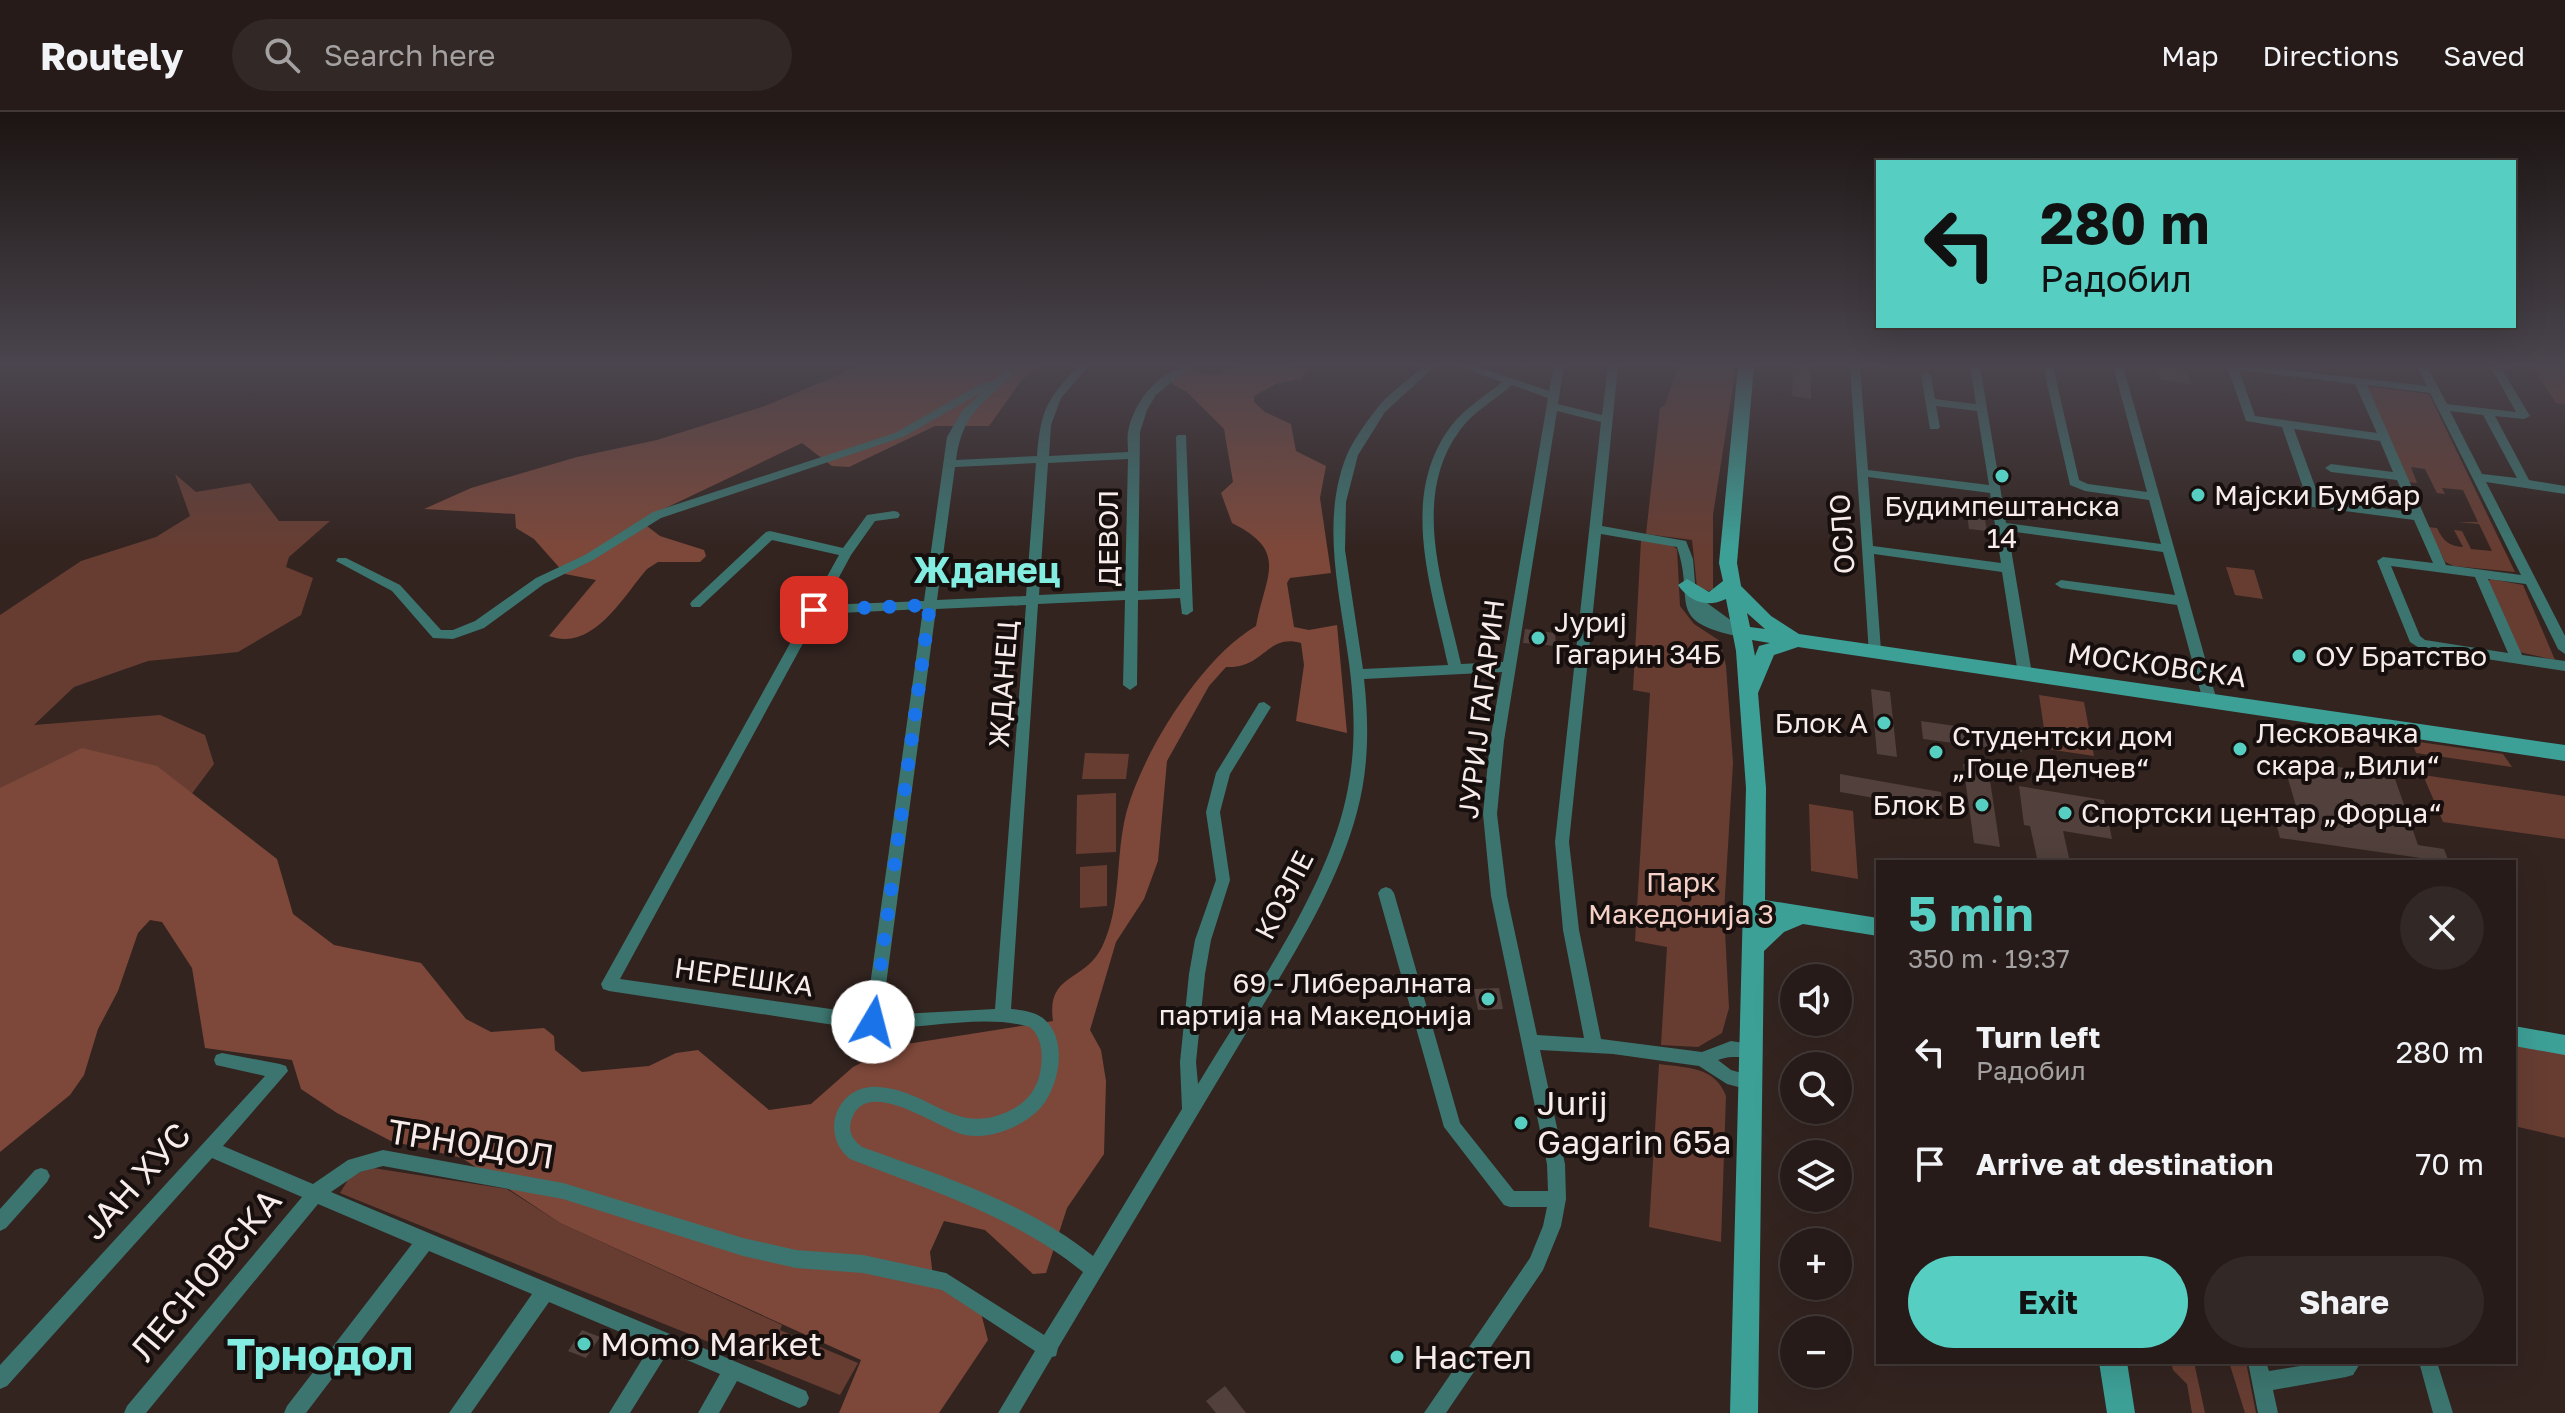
<!DOCTYPE html>
<meta charset="utf-8">
<style>
:root{--surface:#261b18;--page:#322825;--text:#f1f3f6;--muted:#a4a1a2;--line:#423937;--accent:#57cec2}
body{margin:0;font-family:"Golos Text",sans-serif;background:var(--page);color:var(--text);height:100vh;display:flex;flex-direction:column;font-size:30px;white-space:nowrap}
*{box-sizing:border-box;margin:0}
p{font-size:26px;color:var(--muted)}
.icon{flex:none;width:44px;height:44px;fill:none;stroke:currentColor;stroke-width:2;stroke-linecap:round;stroke-linejoin:round}
.map{position:relative;flex:1;overflow:hidden}
.details{position:absolute;left:1876px;top:748px;width:640px;height:504px;display:flex;flex-direction:column;background:var(--surface);border-radius:0px;box-shadow:0 8px 32px #0002,0 0 0 2px var(--line)}
.details>*{flex:none}
.hud{position:absolute;left:1876px;top:48px;width:640px;height:168px;border-radius:0px;box-shadow:0 8px 32px #0002,0 0 0 2px var(--line);background:#57cec2;color:#111;overflow:hidden}
.buttons{position:absolute;left:1780px;top:852px;display:grid;gap:16px}
.buttons a{display:grid;place-items:center;width:72px;height:72px;border-radius:50%;background:var(--surface);box-shadow:0 8px 32px #0002,0 0 0 2px var(--line);font-size:40px}
.pin{position:absolute;display:grid;place-items:center;width:68px;height:68px;color:#fff;margin:-34px;border-radius:16px;box-shadow:0 4px 12px #0006}
.me{position:absolute;width:88px;margin:-44px;rotate:8deg;stroke-linejoin:round;filter:drop-shadow(0 0 6px #0008)}
.turn{display:flex;align-items:center;gap:28px;height:168px;padding:0 32px;font-size:36px}
.turn .icon{width:104px;height:104px;stroke-width:2.5}
.turn b{display:block;font-size:56px;line-height:68px}
.round{display:grid;place-items:center;flex:none;width:84px;height:84px;border-radius:42px;background:var(--page)}
.head{display:flex;align-items:center;justify-content:space-between;height:136px;padding:0 32px}
h1{font-size:48px;font-weight:700;line-height:60px;color:var(--accent)}
.cta{display:flex;gap:16px;margin-top:auto;padding:16px 32px}
.cta a{flex:1;height:92px;border-radius:48px;background:var(--accent);color:#111;font-size:32px;font-weight:700;line-height:92px;text-align:center}
.cta a+a{background:var(--page);color:var(--text)}
ul{padding:0;list-style:none}
li{display:flex;align-items:center;gap:24px;height:112px;padding:0 32px}
li div{flex:1}
li b{display:block;font-size:30px}
li em{font-style:normal}
header{display:flex;align-items:center;gap:48px;box-sizing:border-box;height:112px;padding:0 40px;background:var(--surface);border-bottom:2px solid var(--line)}
header strong{font-size:38px}
nav{display:flex;gap:44px;margin-inline-start:auto;font-size:28px}
.search{width:560px;height:72px;background:var(--page);display:flex;align-items:center;gap:20px;box-sizing:border-box;padding:0 28px;border-radius:44px;color:var(--muted);font-size:30px}
.map>svg:first-child{display:block}
</style>
<header>
<strong>Routely</strong>
<div class="search"><svg class="icon" aria-label="search" viewBox="0 0 24 24"><circle cx="10" cy="10" r="6"/><path d="M15 15l6 6"/></svg>Search here</div>
<nav><a>Map</a><a>Directions</a><a>Saved</a></nav>
</header>
<div class="map">
<svg width="2565" height="1301" viewBox="0 0 2565 1301">
<rect width="100%" height="100%" fill="#332420"/>
<!-- green -->
<g fill="#673d32">
<polygon points="1678,254 1736,254 1713,403 1713,477 1709,479 1697,475 1692,428 1646,422 1660,296 1665,293"/>
<polygon points="2532,254 2565,254 2565,292 2556,291"/>
<path d="M2367,274L2429,282L2515,460L2454,454L2445,450L2428,415L2437,416C2443,429 2449,434 2463,435L2454,418L2462,419L2471,437L2492,439L2479,412L2458,410H2478L2463,378L2442,376L2445,382L2437,381L2425,357L2411,355L2417,371L2409,370Z"/>
<polygon points="175,362 196,380 250,371 279,409 330,409 289,445 286,455 313,466 301,503 238,540 148,549 74,575 34,613 160,603 205,623 214,652 147,742 0,890 0,503 81,449 156,425 190,404"/>
<polygon points="1641,428 1670,432 1677,437 1680,494 1694,512 1720,529 1726,554 1733,651 1724,800 1729,896 1722,921 1698,935 1661,933 1667,835 1635,829 1650,581 1633,578"/>
<polygon points="2226,455 2254,458 2263,487 2235,483"/>
<polygon points="2491,467 2523,473 2555,548 2519,540 2487,470"/>
<polygon points="2039,583 2084,590 2094,644 2047,637"/>
<polygon points="2412,629 2503,642 2512,655 2416,641"/>
<polygon points="1085,641 1129,642 1126,667 1082,667"/>
<polygon points="2423,663 2565,684 2565,727 2443,710"/>
<polygon points="1116,681 1116,740 1076,742 1077,683"/>
<polygon points="1809,692 1853,699 1858,767 1811,759"/>
<polygon points="1107,753 1107,794 1080,796 1080,755"/>
<polygon points="2514,929 2565,938 2565,1026 2514,1014"/>
<path d="M1659,952C1686,956 1715,954 1726,984L1721,1130L1649,1115Z"/>
<polygon points="373,1056 507,1077 560,1111 782,1213 780,1218 858,1251 840,1283 340,1081 351,1063"/>
<polygon points="2171,1250 2194,1250 2205,1301 2192,1301 2187,1272 2173,1258"/>
<polygon points="2229,1250 2246,1250 2256,1301 2245,1301"/>
</g>
<!-- forest -->
<g fill="#7d483a">
<path d="M859,254H1038L1021,269L989,314H935L849,355L832,354L802,331L649,404L647,414L660,424L704,438L706,444L700,450H658L647,457C622,486 593,540 549,524L596,468L565,462L534,427L516,416L515,402L424,397L471,376L577,345L657,328L765,294Z"/>
<path d="M1242,254L1307,256L1301,267L1278,271L1254,284V290L1265,300L1291,312L1296,339L1326,354L1320,386L1331,461L1290,466L1287,471L1294,515L1309,518L1337,513L1347,621L1296,609L1304,553L1301,531C1267,521 1264,557 1226,555L1209,574L1167,649L1158,749L1144,787L1116,830L1090,918L1101,938L1106,969L1104,1042L1067,1096L1046,1161L1033,1162L985,1118L944,1109L930,1140L933,1165L981,1201L988,1228L939,1301H839L861,1248L560,1111L462,1046L391,1029L337,1001L301,977L292,948L205,936L192,856L162,810L150,808L138,821L118,879L98,917L84,963L70,983L0,1040V676L82,636L157,654L277,747L293,802L334,833L421,851L466,907L491,920L544,916L554,924L555,938L582,960L649,954L676,941L698,938L769,998L811,992L853,955L894,934L1053,909C1046,861 1085,870 1102,835C1122,794 1115,746 1126,702C1142,641 1201,546 1256,514C1265,463 1290,440 1232,411L1221,381L1233,370L1224,317L1187,280L1172,272V266L1188,257L1213,263Z"/>
</g>
<!-- building -->
<g fill="#51403b">
<polygon points="1793,254 1811,254 1811,287 1792,284"/>
<polygon points="2157,255 2187,259 2191,272 2161,268"/>
<polygon points="1966,394 1983,396 1987,419 1969,417"/>
<polygon points="1525,517 1555,521 1556,534 1523,531"/>
<polygon points="1871,577 1890,580 1897,645 1877,642"/>
<polygon points="1921,609 2018,623 2022,640 1923,627"/>
<polygon points="2282,646 2394,664 2418,733 2444,737 2449,750 2280,726 2276,711 2302,715"/>
<polygon points="1963,652 1988,655 2000,735 1974,731"/>
<polygon points="1840,662 1941,680 1942,698 1840,680"/>
<polygon points="2019,674 2104,688 2112,727 2063,719 2070,750 2037,746 2030,714 2024,713"/>
<polygon points="1499,876 1503,897 1478,898 1474,877"/>
<polygon points="582,1218 600,1225 586,1246 568,1239"/>
<polygon points="1225,1274 1246,1301 1216,1301 1206,1289"/>
</g>
<g fill="none" stroke-linecap="round" stroke-linejoin="round">
<!-- street -->
<g fill="#3c756f" fill-rule="evenodd">
<path d="M1010,254H1021C989,290 963,295 956,348L1037,344C1041,296 1047,288 1078,254H1089L1061,286L1051,313L1049,344L1128,340C1128,333 1127,326 1128,320C1133,291 1161,254 1191,254L1156,283L1147,298L1140,320L1138,479L1180,477L1176,325L1178,323H1186L1193,499L1187,503L1182,502L1180,486L1138,488L1137,573L1130,578L1123,573L1125,488L1038,492L1011,897C1022,898 1037,900 1045,908C1068,929 1059,973 1042,994C1032,1006 1016,1015 1001,1020C989,1024 977,1025 965,1023C938,1017 865,961 851,1009C848,1021 853,1028 862,1035C942,1064 1025,1090 1093,1144L1182,997L1180,950L1189,862L1195,828L1216,768L1206,700L1216,661L1259,591L1264,590L1271,595L1230,662L1220,700L1230,768L1211,828L1205,862L1196,950L1198,972C1250,885 1330,776 1348,676C1357,630 1354,582 1347,537C1338,474 1322,407 1346,345C1352,330 1365,312 1375,299C1387,282 1408,268 1424,254H1435L1385,300L1358,343L1346,390L1345,438L1363,557L1448,553C1432,476 1398,385 1451,314C1465,296 1485,284 1502,270L1463,256L1462,254H1476L1549,279L1554,254H1564L1558,292L1602,303L1608,254H1618L1602,414L1686,429L1693,447L1696,483L1747,520L1741,525C1663,509 1696,491 1677,435L1601,422L1569,730L1579,818L1601,927L1702,940L1731,929L1756,933L1758,938L1756,943C1743,948 1734,942 1718,948L1731,958L1756,965L1758,970L1756,975L1750,978L1727,972L1699,954L1613,942L1540,938L1565,1052L1566,1087L1561,1114L1543,1158L1446,1301H1424L1530,1146L1543,1114L1547,1095H1510L1504,1093L1444,1015L1378,781L1381,777L1386,775L1391,777L1394,781L1460,1011L1514,1079H1548L1547,1052L1491,784L1483,702L1490,629L1502,560L1364,567C1369,611 1369,656 1357,700C1335,783 1283,859 1239,933C1179,1034 1118,1135 1058,1236L1056,1244L1052,1245L1019,1301H998L1035,1239L942,1178L863,1161L796,1156L743,1144L563,1087L383,1054L360,1060L331,1080L806,1279L809,1286L806,1293L799,1296L737,1269L719,1301H698L720,1262L668,1240L630,1301H609L651,1233L549,1190L471,1301H449L532,1182L429,1139L306,1301H284L287,1294L412,1132L318,1092L146,1301H124L127,1294L302,1085L212,1046L7,1274L0,1277V1253L265,964L216,953L214,948L216,943L222,941L280,952L286,954L288,959L223,1034L313,1072L348,1048L383,1038L563,1071L743,1126L796,1138L863,1143L946,1161L1044,1223L1083,1160C1014,1104 932,1079 850,1047C818,1021 838,972 878,975C931,978 955,1026 1011,998C1026,991 1037,977 1040,961C1043,945 1043,926 1030,915C980,900 910,921 854,916L609,879L603,877L601,872L839,443L772,428L700,495H692L690,492L692,489L766,420L770,419L843,436L867,403L894,399L898,400L900,403L898,406L875,409L851,443L824,493L924,489L947,325L962,299L982,280L903,325L661,406L593,448L544,472L484,516L453,527L433,526L392,479L336,449L338,446H346L400,473L441,518H453L475,509L536,466L585,443L653,400L895,321L977,274L995,268ZM1512,273L1548,286L1503,550L1461,552C1445,478 1409,387 1460,318C1473,300 1495,288 1512,273ZM1557,299L1601,310L1555,730L1563,818L1584,926L1537,923L1507,784L1497,702L1504,629ZM1128,347L1125,479L1039,483L1048,351ZM1036,351L1026,484L937,488L955,355ZM1026,493L995,897L882,903L936,497ZM923,497L866,902L620,867L819,502Z"/>
<path d="M1850,254H1860L1868,358L1989,373L1977,299L1936,294L1940,315L1938,317H1930L1921,263L1926,260L1931,263L1935,287L1976,292L1970,254H1980L2006,411L2161,432L2149,388L2085,379L2070,373L2043,254H2053L2079,368L2088,372L2147,380L2113,254H2123L2217,589L2215,593L2210,594L2203,589L2177,493L2061,476L2055,472L2061,468L2175,483L2163,440L2008,419L2032,562L2025,567L2018,562L2002,460L1874,442L1881,539L1874,544L1869,542ZM1868,365L1990,381L2001,451L1873,434Z"/>
<path d="M2227,254H2257L2427,274L2417,254H2427L2447,292L2516,300L2490,254H2500L2530,304L2524,307L2495,304L2529,368L2565,374V382L2486,370L2565,524V542L2558,537L2526,472L2488,467L2522,543L2565,549V559L2421,537L2410,530L2377,449L2383,445L2433,451L2414,408L2275,390L2273,387L2279,383L2307,387L2282,315L2246,309ZM2239,258L2355,272L2377,321L2255,304ZM2367,273L2430,281L2521,463L2446,453ZM2450,299L2483,303L2517,366L2482,362ZM2294,317L2380,329L2393,360L2331,352L2325,356L2331,360L2397,368L2411,400L2320,388ZM2391,454L2475,465L2508,541L2425,528L2420,524Z"/>
<polygon points="41,1056 47,1058 50,1064 47,1070 6,1116 0,1119 0,1097 35,1058"/>
<polygon points="2248,1250 2266,1250 2269,1259 2325,1250 2361,1250 2353,1263 2346,1265 2273,1278 2278,1301 2258,1301"/>
<polygon points="2419,1250 2437,1250 2453,1301 2433,1301"/>
</g>
<!-- secondary -->
<g fill="#3da097" fill-rule="evenodd">
<path d="M1738,254H1754L1737,451L1741,474L1771,504L1799,522L2565,633V649L1798,535L1774,543L1758,581L1766,676L1765,788L1878,806V824L1803,812L1784,820L1764,839L1758,1301H1730L1746,676L1736,539L1726,487C1707,496 1690,490 1678,473L1687,467L1709,480L1723,469L1719,451ZM1747,501L1765,517L1750,515ZM1752,528L1770,531L1759,534L1755,544Z"/>
<polygon points="2514,914 2565,923 2565,943 2514,934"/>
<polygon points="2099,1250 2127,1250 2135,1301 2107,1301"/>
</g>
</g>
<!-- sky -->
<linearGradient id="sky" x2="0" y2="1"><stop stop-color="#1c1412"/><stop offset="0.58" stop-color="#4a454e"/><stop offset="1" stop-color="#4a454e" stop-opacity="0"/></linearGradient>
<rect width="2565" height="436" fill="url(#sky)"/>
<g fill="none" stroke-linecap="round" stroke-linejoin="round">
<!-- route -->
<polyline stroke="#1a73e8" stroke-width="14" stroke-dasharray="0 25.2" points="814,498 930,493 873,910"/>
</g>
<!-- markers -->
<g fill="#57cec2" stroke="#160f0d" stroke-width="3">
<circle cx="2002" cy="364" r="8"/>
<circle cx="2198" cy="383" r="8"/>
<circle cx="1538" cy="526" r="8"/>
<circle cx="2299" cy="544" r="8"/>
<circle cx="1884" cy="611" r="8"/>
<circle cx="2240" cy="637" r="8"/>
<circle cx="1936" cy="640" r="8"/>
<circle cx="1982" cy="693" r="8"/>
<circle cx="2065" cy="701" r="8"/>
<circle cx="1488" cy="887" r="8"/>
<circle cx="1521" cy="1011" r="8"/>
<circle cx="584" cy="1232" r="8"/>
<circle cx="1397" cy="1245" r="8"/>
</g>
<g text-anchor="middle" stroke-width="8" stroke-linejoin="round" paint-order="stroke">
<!-- poi labels -->
<g font-size="28" fill="#f7ecea" stroke="#160f0d" text-anchor="start">
<text x="2214" y="393">Мајски Бумбар</text>
<text x="2002" y="404" text-anchor="middle">Будимпештанска<tspan x="2002" dy="32">14</tspan></text>
<text x="1554" y="520">Јуриј<tspan x="1554" dy="32">Гагарин 34Б</tspan></text>
<text x="2315" y="554">ОУ Братство</text>
<text x="1868" y="621" text-anchor="end">Блок А</text>
<text x="2256" y="631">Лесковачка<tspan x="2256" dy="32">скара „Вили“</tspan></text>
<text x="1952" y="634">Студентски дом<tspan x="1952" dy="32">„Гоце Делчев“</tspan></text>
<text x="1966" y="703" text-anchor="end">Блок В</text>
<text x="2081" y="711">Спортски центар „Форца“</text>
<text x="1472" y="881" text-anchor="end">69 - Либералната<tspan x="1472" dy="32">партија на Македонија</tspan></text>
</g>
<!-- street labels -->
<g font-size="28" fill="#f7ecea" stroke="#160f0d">
<text transform="translate(1842 422) rotate(-94)" y="10">ОСЛО</text>
<text transform="translate(1108 426) rotate(-90)" y="10">ДЕВОЛ</text>
<text transform="translate(2157 553) rotate(8)" y="10">МОСКОВСКА</text>
<text transform="translate(1003 572) rotate(-86)" y="10">ЖДАНЕЦ</text>
<text transform="translate(1481 597) rotate(-83)" y="10">ЈУРИЈ ГАГАРИН</text>
<text transform="translate(1284 783) rotate(-63)" y="10">КОЗЛЕ</text>
<text transform="translate(744 865) rotate(8)" y="10">НЕРЕШКА</text>
</g>
<!-- park labels -->
<g font-size="28" fill="#f4d0c7" stroke="#160f0d">
<text x="1681" y="780">Парк<tspan x="1681" dy="32">Македонија 3</tspan></text>
</g>
<!-- near-poi labels -->
<g font-size="34" fill="#f7ecea" stroke="#160f0d" text-anchor="start">
<text x="1537" y="1003">Jurij<tspan x="1537" dy="39">Gagarin 65a</tspan></text>
<text x="600" y="1244">Momo Market</text>
<text x="1413" y="1257">Настел</text>
</g>
<!-- near-street labels -->
<g font-size="34" fill="#f7ecea" stroke="#160f0d">
<text transform="translate(471 1032) rotate(9)" y="12">ТРНОДОЛ</text>
<text transform="translate(136 1069) rotate(-48)" y="12">ЈАН ХУС</text>
<text transform="translate(206 1163) rotate(-50)" y="12">ЛЕСНОВСКА</text>
</g>
<!-- district labels -->
<g font-size="36" font-weight="bold" fill="#83ede1" stroke="#160f0d">
<text x="987" y="471">Жданец</text>
</g>
<!-- near-district labels -->
<g font-size="44" font-weight="bold" fill="#83ede1" stroke="#160f0d">
<text x="320" y="1258">Трнодол</text>
</g>
</g>
</svg>
<div class="buttons">
<a><svg class="icon" aria-label="sound" viewBox="0 0 24 24"><path d="M4 9h4l5-4v14l-5-4H4zM17 9q2 3 0 6"/></svg></a>
<a><svg class="icon" aria-label="search" viewBox="0 0 24 24"><circle cx="10" cy="10" r="6"/><path d="M15 15l6 6"/></svg></a>
<a><svg class="icon" aria-label="layers" viewBox="0 0 24 24"><path d="M12 4l9 5-9 5-9-5zM3 14l9 5 9-5"/></svg></a>
<a>+</a>
<a>−</a>
</div>
<div class="pin" style="left:814px;top:498px;background:#d93025"><svg class="icon" aria-label="arrive" viewBox="0 0 24 24"><path d="M6 21V4h12l-3 4 3 4H6"/></svg></div>
<svg class="me" style="left:873px;top:910px" viewBox="-20 -20 40 40"><circle r="19" fill="#fff"/><path d="M0-13L10 11 0 6-10 11z" fill="#1a73e8"/></svg>
<div class="hud">
<div class="turn"><svg class="icon" aria-label="left" viewBox="0 0 24 24"><path d="M17 20v-9H6M10 6l-5 5 5 5"/></svg><div><b>280 m</b>Радобил</div></div>
</div>
<section class="details">
<div class="head"><div><h1>5 min</h1><p>350 m · 19:37</p></div><a class="round"><svg class="icon" aria-label="close" viewBox="0 0 24 24"><path d="M6 6l12 12M18 6L6 18"/></svg></a></div>
<ul>
<li><svg class="icon" aria-label="left" viewBox="0 0 24 24"><path d="M17 20v-9H6M10 6l-5 5 5 5"/></svg><div><b>Turn left</b><p>Радобил</p></div><em>280 m</em></li>
<li><svg class="icon" aria-label="arrive" viewBox="0 0 24 24"><path d="M6 21V4h12l-3 4 3 4H6"/></svg><div><b>Arrive at destination</b></div><em>70 m</em></li>
</ul>
<div class="cta"><a>Exit</a><a>Share</a></div>
</section>
</div>
